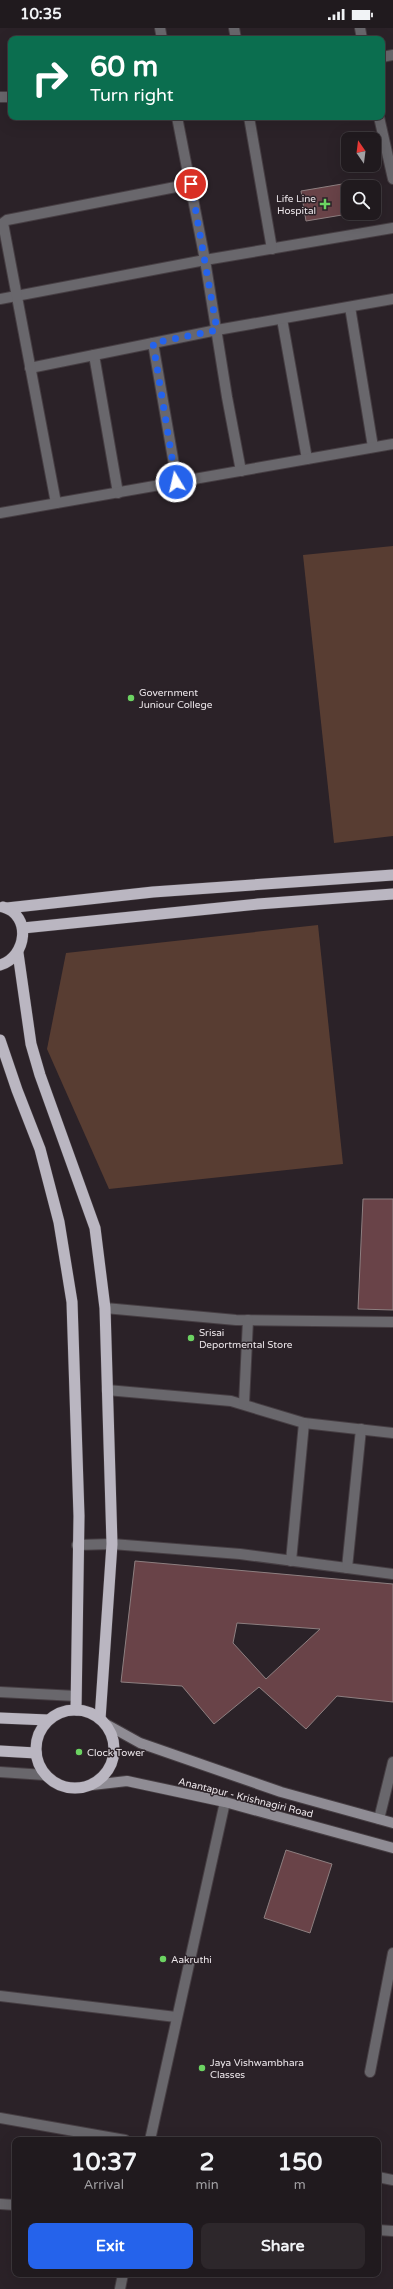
<!DOCTYPE html>
<style>
:root{--surface:#201a1e;--page:#2d272b;--text:#f1f3f6;--muted:#a2a1a4;--line:#3d383c;--accent:#2563eb}
body{margin:0;font-family:"Varela Round",sans-serif;background:var(--page);color:var(--text);height:100vh;display:flex;flex-direction:column;font-size:15px;white-space:nowrap}
*{box-sizing:border-box;margin:0}
p{font-size:13px;color:var(--muted)}
.icon{flex:none;width:22px;height:22px;fill:none;stroke:currentColor;stroke-width:2;stroke-linecap:round;stroke-linejoin:round}
.map{position:relative;flex:1;overflow:hidden}
.side{position:absolute;left:12px;top:2109px;width:369px;height:140px;display:flex;flex-direction:column;background:var(--surface);border-radius:8px;box-shadow:0 4px 16px #0002,0 0 0 1px var(--line)}
.side>*{flex:none}
.banner{position:absolute;left:8px;top:8px;width:377px;height:84px;border-radius:8px;box-shadow:0 4px 16px #0002,0 0 0 1px var(--line);background:#0b6e4f;color:#fff;overflow:hidden}
.needle{width:26px;rotate:346deg}
.tools{position:absolute;left:341px;top:104px;display:grid;gap:8px}
.tools a{display:grid;place-items:center;width:40px;height:40px;border-radius:8px;background:var(--surface);box-shadow:0 4px 16px #0002,0 0 0 1px var(--line);font-size:20px}
.pin{position:absolute;display:grid;place-items:center;width:34px;height:34px;color:#fff;margin:-17px;border:2px solid #fff;border-radius:50%;box-shadow:0 1px 4px #0007}
.me{position:absolute;width:44px;margin:-22px;rotate:351deg;stroke-linejoin:round;filter:drop-shadow(0 0 3px #0008)}
.turn{display:flex;align-items:center;gap:14px;height:84px;padding:0 16px;font-size:18px}
.turn .icon{width:52px;height:52px;stroke-width:2.5}
.turn b{display:block;font-size:28px;line-height:34px}
.eta{display:flex;justify-content:space-evenly;align-items:center;height:68px;text-align:center}
.eta b{font-size:24px;font-weight:700;line-height:28px}
.action{display:flex;gap:8px;margin-top:auto;padding:8px 16px}
.action a{flex:1;height:46px;border-radius:8px;background:var(--accent);color:#fff;font-size:16px;font-weight:700;line-height:46px;text-align:center}
.action a+a{background:var(--page);color:var(--text)}
.status{display:flex;justify-content:space-between;align-items:center;height:28px;padding:0 20px;background:var(--surface);direction:ltr}
.status svg{height:11px;fill:currentColor}
.map>svg:first-child{display:block}
</style>
<div class="status"><b>10:35</b><svg viewBox="0 0 49 12"><path d="M0 12V9h3v3zM5 12V6h3v6zM10 12V3h3v9zM15 12V0h3v12zM26 1h20v11H26zM47 4h2v5h-2z"/></svg></div>
<div class="map">
<svg width="393" height="2261" viewBox="0 0 393 2261">
<rect width="100%" height="100%" fill="#2b2228"/>
<!-- green -->
<g fill="#583d32">
<polygon points="393,518 393,808 334,815 303,527"/>
<polygon points="318,897 343,1136 109,1161 47,1021 66,925"/>
</g>
<!-- building -->
<g fill="#694348" stroke="#8d7f80" fill-rule="evenodd">
<polygon points="348,155 348,186 306,193 301,163"/>
<polygon points="363,1171 393,1171 393,1282 358,1281"/>
<path d="M135,1533L393,1556V1674L337,1668L306,1701L259,1659L214,1696L182,1658L121,1654ZM237,1595L320,1601L266,1651L233,1615Z"/>
<polygon points="286,1822 332,1836 310,1905 264,1890"/>
</g>
<g fill="none" stroke-linecap="round" stroke-linejoin="round">
<defs>
<g id="minor">
<polyline points="160,0 162,11"/>
<polyline points="234,0 236,11"/>
<polyline points="360,0 362,11"/>
<polyline points="382,29 393,27"/>
<polyline points="0,69 11,69"/>
<polyline points="177,89 205,232 393,200"/>
<polyline points="249,89 272,221"/>
<polyline points="379,89 393,151"/>
<polyline points="0,271 205,232 227,369 241,443"/>
<polyline points="350,279 373,419"/>
<polyline points="282,291 307,431"/>
<polyline points="153,315 177,454"/>
<polyline points="94,327 118,465"/>
<polyline points="30,340 217,302 393,271"/>
<polyline points="56,475 3,195 7,192 191,156"/>
<polyline points="0,485 393,416"/>
<polyline points="105,1280 236,1292 393,1294"/>
<polyline points="107,1362 231,1373 304,1395 393,1405"/>
<polyline points="244,1376 248,1292"/>
<polyline points="77,1517 112,1516 240,1526 393,1546"/>
<polyline points="291,1533 304,1395"/>
<polyline points="347,1540 361,1401"/>
<polyline points="379,1791 393,1734"/>
<polyline points="0,1968 176,1989"/>
<polyline points="370,2044 393,1925"/>
<polyline points="0,2090 125,2112"/>
<polyline points="150,2112 225,1774"/>
<polyline points="378,2149 393,2152"/>
<polyline points="0,2176 15,2177"/>
<polyline points="378,2202 393,2203"/>
<polyline points="120,2261 123,2246"/>
</g>
<g id="tertiary">
<polyline points="0,1664 76,1668"/>
<polyline points="0,1744 45,1747"/>
</g>
<g id="secondary">
<polyline points="104,1695 140,1715 281,1764 393,1795"/>
<polyline points="92,1757 127,1753 225,1774 393,1820"/>
</g>
<g id="trunk">
<polyline points="7,880 153,864 393,847"/>
<polyline points="23,900 258,876 393,866"/>
<polyline points="18,925 31,1016 40,1047 95,1200 105,1280 112,1516 100,1691"/>
<path d="M0,937C27,929 32,887 3,879"/>
<polyline points="0,1012 17,1062 40,1121 59,1194 72,1274 79,1488 76,1682"/>
<circle cx="75" cy="1721" r="39"/>
<polyline points="0,1690 48,1692"/>
<polyline points="0,1723 36,1725"/>
</g>
</defs>
<!-- minor casing -->
<use href="#minor" stroke="#463e43" stroke-width="12"/>
<!-- tertiary casing -->
<use href="#tertiary" stroke="#463e43" stroke-width="12"/>
<!-- secondary casing -->
<use href="#secondary" stroke="#463e43" stroke-width="12"/>
<!-- trunk casing -->
<use href="#trunk" stroke="#463e43" stroke-width="12"/>
<!-- minor -->
<use href="#minor" stroke="#69676c" stroke-width="10"/>
<!-- tertiary -->
<use href="#tertiary" stroke="#69676c" stroke-width="10"/>
<!-- secondary -->
<use href="#secondary" stroke="#8f8c94" stroke-width="10"/>
<!-- trunk -->
<use href="#trunk" stroke="#bab6c1" stroke-width="11"/>
</g>
<g fill="none" stroke-linecap="round" stroke-linejoin="round">
<!-- route -->
<polyline stroke="#2563eb" stroke-width="7" stroke-dasharray="0 12.6" points="176,454 153,315 217,302 191,156"/>
</g>
<!-- markers -->
<g fill="#6cd362" stroke="#2b2228" stroke-width="1.5">
<path d="M323 170h4v4h4v4h-4v4h-4v-4h-4v-4h4z"/>
<circle cx="131" cy="670" r="4"/>
<circle cx="191" cy="1310" r="4"/>
<circle cx="79" cy="1724" r="4"/>
<circle cx="163" cy="1931" r="4"/>
<circle cx="202" cy="2040" r="4"/>
</g>
<g text-anchor="middle" stroke-width="3" stroke-linejoin="round" paint-order="stroke">
<!-- poi labels -->
<g font-size="10" fill="#ede7eb" stroke="#2b2228" text-anchor="start">
<text x="316" y="174" text-anchor="end">Life Line<tspan x="316" dy="12">Hospital</tspan></text>
<text x="139" y="668">Government<tspan x="139" dy="12">Juniour College</tspan></text>
<text x="199" y="1308">Srisai<tspan x="199" dy="12">Deportmental Store</tspan></text>
<text x="87" y="1728">Clock Tower</text>
<text x="171" y="1935">Aakruthi</text>
<text x="210" y="2038">Jaya Vishwambhara<tspan x="210" dy="12">Classes</tspan></text>
</g>
<!-- street labels -->
<g font-size="10" fill="#ede7eb" stroke="#2b2228">
<text transform="translate(246 1769) rotate(14)" y="4">Anantapur - Krishnagiri Road</text>
</g>
</g>
</svg>
<div class="tools">
<a><svg class="needle" viewBox="-14 -14 28 28"><path d="M0-13l5 13h-10z" fill="#e53935"/><path d="M0 13l5-13h-10z" fill="#a2a1a4"/></svg></a>
<a><svg class="icon" aria-label="search" viewBox="0 0 24 24"><circle cx="10" cy="10" r="6"/><path d="M15 15l6 6"/></svg></a>
</div>
<div class="pin" style="left:191px;top:156px;background:#d93025"><svg class="icon" aria-label="arrive" viewBox="0 0 24 24"><path d="M6 21V4h12l-3 4 3 4H6"/></svg></div>
<svg class="me" style="left:176px;top:454px" viewBox="-20 -20 40 40"><circle r="17" fill="#2563eb" stroke="#fff" stroke-width="3"/><path d="M0-11L8 9 0 5-8 9z" fill="#fff"/></svg>
<div class="banner">
<div class="turn"><svg class="icon" aria-label="right" viewBox="0 0 24 24"><path d="M7 20v-9h11M14 6l5 5-5 5"/></svg><div><b>60 m</b>Turn right</div></div>
</div>
<section class="side">
<div class="eta">
<div><b>10:37</b><p>Arrival</p></div>
<div><b>2</b><p>min</p></div>
<div><b>150</b><p>m</p></div>
</div>
<div class="action"><a>Exit</a><a>Share</a></div>
</section>
</div>
